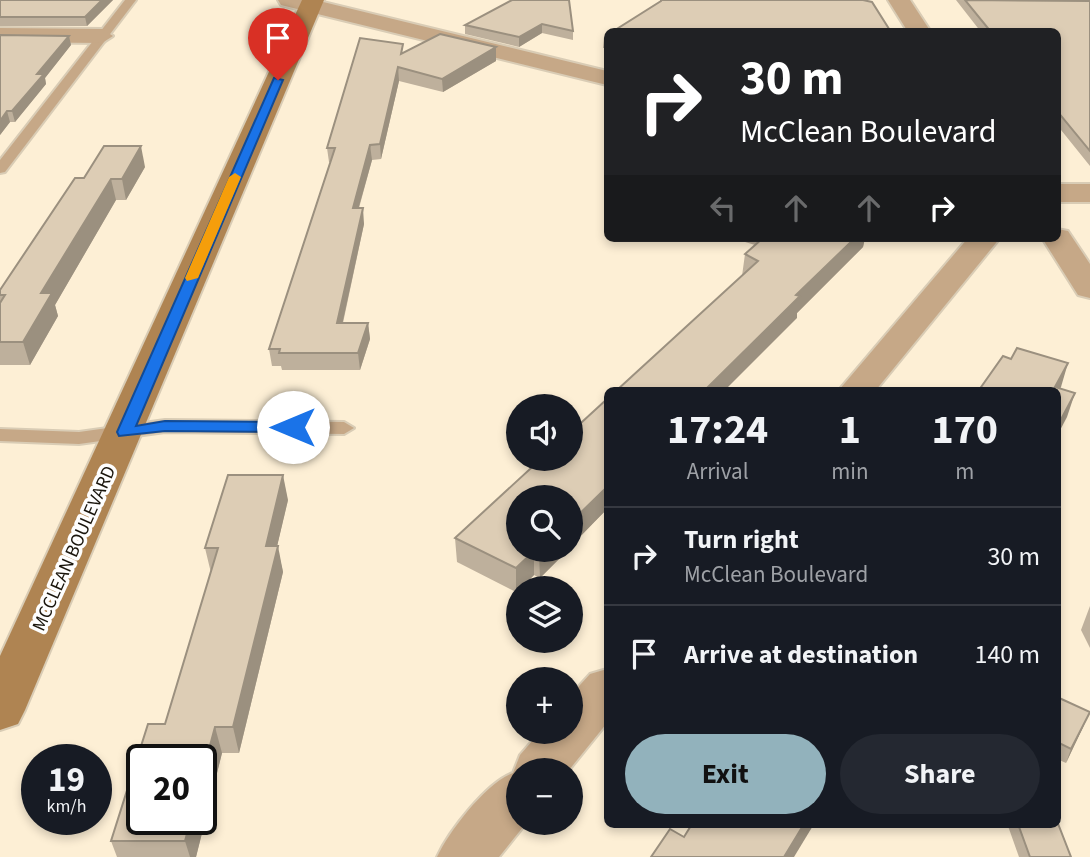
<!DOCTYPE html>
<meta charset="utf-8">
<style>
:root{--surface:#171b24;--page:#242831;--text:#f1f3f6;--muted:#9ea1a6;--line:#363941;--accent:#92b2bc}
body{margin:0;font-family:"Source Sans 3",sans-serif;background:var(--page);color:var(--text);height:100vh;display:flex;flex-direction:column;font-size:26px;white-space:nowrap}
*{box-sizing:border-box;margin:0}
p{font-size:23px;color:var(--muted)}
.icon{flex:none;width:38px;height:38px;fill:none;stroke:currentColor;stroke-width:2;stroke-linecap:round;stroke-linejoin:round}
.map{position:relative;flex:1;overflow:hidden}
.sheet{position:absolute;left:604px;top:387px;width:457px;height:441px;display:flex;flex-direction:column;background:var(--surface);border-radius:10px;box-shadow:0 4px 10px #0003}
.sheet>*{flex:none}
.banner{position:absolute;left:604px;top:28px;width:457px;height:214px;border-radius:10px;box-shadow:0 4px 10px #0003;background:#202124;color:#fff;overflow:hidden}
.fabs{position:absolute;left:506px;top:394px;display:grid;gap:14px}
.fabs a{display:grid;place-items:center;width:77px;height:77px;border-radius:50%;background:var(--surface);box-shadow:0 4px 10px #0003;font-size:35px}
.speed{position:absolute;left:21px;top:744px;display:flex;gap:14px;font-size:35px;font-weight:700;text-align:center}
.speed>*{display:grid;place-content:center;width:91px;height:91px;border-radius:50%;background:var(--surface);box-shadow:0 4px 10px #0003;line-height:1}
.speed small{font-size:18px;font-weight:400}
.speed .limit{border:4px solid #111;border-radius:10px;background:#fff;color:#111}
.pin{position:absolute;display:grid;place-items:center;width:60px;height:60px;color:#fff;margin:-72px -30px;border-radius:50% 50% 50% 0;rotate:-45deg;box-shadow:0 0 7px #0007}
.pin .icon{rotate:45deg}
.me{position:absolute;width:77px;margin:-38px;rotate:270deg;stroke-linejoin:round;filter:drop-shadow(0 0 5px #0008)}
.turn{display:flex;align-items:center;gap:24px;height:147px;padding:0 21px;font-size:32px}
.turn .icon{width:91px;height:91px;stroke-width:2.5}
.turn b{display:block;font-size:49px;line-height:60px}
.lanes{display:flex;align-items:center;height:66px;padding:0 21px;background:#0003;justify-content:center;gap:35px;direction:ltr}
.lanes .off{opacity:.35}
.eta{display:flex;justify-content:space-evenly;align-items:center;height:119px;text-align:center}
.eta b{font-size:42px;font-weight:700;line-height:49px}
.cta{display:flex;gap:14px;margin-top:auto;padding:14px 21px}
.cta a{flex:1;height:80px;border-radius:42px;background:var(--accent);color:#111;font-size:28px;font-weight:700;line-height:80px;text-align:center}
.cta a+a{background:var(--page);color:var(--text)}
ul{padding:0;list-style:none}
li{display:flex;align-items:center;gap:21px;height:98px;padding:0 21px;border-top:2px solid var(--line)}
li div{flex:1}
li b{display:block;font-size:26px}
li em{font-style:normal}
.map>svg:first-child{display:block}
</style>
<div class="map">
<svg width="1090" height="857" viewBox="0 0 1090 857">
<rect width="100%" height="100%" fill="#fdefd5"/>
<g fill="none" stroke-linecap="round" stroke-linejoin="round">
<defs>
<g id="lane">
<polygon points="125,0 136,0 5,172 0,173 0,160"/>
<polygon points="165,420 344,422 354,428 344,434 165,432 79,444 0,441 0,429 79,432"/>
</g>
<g id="street">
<polygon points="278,0 315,0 607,71 607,85 281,5"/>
<polygon points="888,0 910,0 931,32 908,32"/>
<polygon points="0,28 102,29 113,36 102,43 0,42"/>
<rect x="1057" y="184" width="33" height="18"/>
<polygon points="1057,229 1068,231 1090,264 1090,298 1078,295 1042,238 1057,238"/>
<polygon points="968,238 1000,238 876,390 839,390"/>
<path d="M607,669V723L569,770H518V822H527L499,857H437C449,831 487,782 513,773L520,755L540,732H570V696L590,674Z"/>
</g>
<polygon id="secondary" points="302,0 324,0 25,710 18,724 0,730 0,656"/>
</defs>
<!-- lane casing -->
<use href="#lane" stroke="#d9ccb5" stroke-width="4"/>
<!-- street casing -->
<use href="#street" stroke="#d9ccb5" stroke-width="4"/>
<!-- secondary casing -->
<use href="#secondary" stroke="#d9ccb5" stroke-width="4"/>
<!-- lane -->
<use href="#lane" fill="#c6a887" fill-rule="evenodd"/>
<!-- street -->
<use href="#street" fill="#c6a887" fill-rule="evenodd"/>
<!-- secondary -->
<use href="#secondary" fill="#af8452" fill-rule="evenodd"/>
</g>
<!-- wall -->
<g fill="#beb09c">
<polygon points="0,0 113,0 87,26 0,26"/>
<polygon points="512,0 573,31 573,40 542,33 519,47 465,34 465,25"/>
<polygon points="956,0 1090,1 1090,166 1057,125 1057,32 981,32"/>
<polygon points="0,35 69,36 71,45 45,78 46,84 15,122 10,122 0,135"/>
<polygon points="607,35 607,48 603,48 604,37"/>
<polygon points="496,47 496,61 443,92 399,81 381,159 372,160 359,208 364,224 343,323 368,323 370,339 360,370 282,370 281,366 272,366 269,349 330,162 329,162 327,148 404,53"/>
<polygon points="145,167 126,200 116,200 55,305 58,316 30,365 0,365 0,290 84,178"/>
<polygon points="732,238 865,238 863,247 797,313 797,318 742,276 745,254 755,245"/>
<polygon points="607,399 607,509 570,547 570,497 518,497 518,550 568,550 540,578 534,575 521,588 518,588 518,590 516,592 457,562 455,538 542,458 570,458 570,433"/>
<polygon points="288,500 277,546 283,572 239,753 222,753 196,857 117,857 111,841 165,724 211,573 205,548"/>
<polygon points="1090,606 1090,648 1081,630"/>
<polygon points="1057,697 1084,725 1066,763 1057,759"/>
<polygon points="1008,824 1018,824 1071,857 1019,857 1008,826"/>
</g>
<!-- shaded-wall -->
<g fill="#9b907f">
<polygon points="102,0 113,0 87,26 85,17"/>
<polygon points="542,24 542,33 519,47 519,37"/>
<polygon points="69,36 71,45 45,78 46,84 15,122 12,111 37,74"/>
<polygon points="496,47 496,61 443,92 442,79"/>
<polygon points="398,67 399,81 381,159 380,144"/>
<polygon points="7,111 10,122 0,135 0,121"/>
<polygon points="370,145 372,160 354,224 353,208"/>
<polygon points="141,146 145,167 126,200 122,179"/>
<polygon points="111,179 116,200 55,305 58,316 30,365 23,342 41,293"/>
<polygon points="363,208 364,224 339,339 337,323"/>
<polygon points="855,238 865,238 863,247 797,313 797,318 725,390 705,390 796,295"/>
<polygon points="368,323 370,339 360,370 358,353"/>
<polygon points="1068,363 1061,387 1057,394 1055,387"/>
<polygon points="1075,393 1067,417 1057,436 1057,427"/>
<polygon points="283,475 288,500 271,572 266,546"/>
<polygon points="607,487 607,509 570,547 570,523"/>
<polygon points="278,546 283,572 239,753 233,727"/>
<polygon points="544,550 568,550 540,578 539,554"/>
<polygon points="534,551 534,575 521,588 518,588 518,590 516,592 516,568"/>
<polygon points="1090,712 1084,725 1066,763 1071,749"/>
<polygon points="215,727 222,753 196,857 190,857 185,841 191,819 201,819 201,779"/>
<polygon points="804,824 814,824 794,857 784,857"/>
</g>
<!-- building -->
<g fill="#ddcdb5" stroke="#9b907f" stroke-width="2">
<polygon points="0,0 102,0 85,17 0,17"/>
<polygon points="512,0 569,0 573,31 542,24 519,37 465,25"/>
<polygon points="661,0 863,0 872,2 891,32 612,32 661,1"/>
<polygon points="965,0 1090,1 1090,151 1057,111 1057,32 991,32"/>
<polygon points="440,34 496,47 442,79 398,67 380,144 370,145 353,208 363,208 337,323 368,323 358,353 279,353 280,349 269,349 335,148 327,148 360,38 403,44 401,54"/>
<polygon points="0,35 69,36 37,74 44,74 12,111 7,111 0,121"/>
<polygon points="104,146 141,146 122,179 111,179 41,293 52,293 23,342 0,342 0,303 5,295 0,295 0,290 75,178 84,178"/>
<polygon points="763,238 855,238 796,295 800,296 705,390 617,390 758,261 745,254"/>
<polygon points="1017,348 1068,363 1055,387 1075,393 1057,427 1057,390 979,390 1003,356 1011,359"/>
<polygon points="607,399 607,487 570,523 570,497 518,497 518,550 544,550 539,554 534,551 516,568 455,538 542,458 570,458 570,433"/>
<polygon points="228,475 283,475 266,546 278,546 233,727 215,727 201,779 201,760 142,760 142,819 191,819 185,841 111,841 148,724 165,724 218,548 205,548"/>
<polygon points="1057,697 1090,712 1071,749 1057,742"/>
<polygon points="1057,821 1071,857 1030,857 1018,824 1057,824"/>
<polygon points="692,824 804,824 784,857 651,857 670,829 684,837"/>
</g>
<!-- route -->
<polygon fill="#1a73e8" stroke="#114b97" stroke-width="2" points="274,78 283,80 136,426 165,421 293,422 301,427 293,432 165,431 119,436 117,432"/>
<!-- slow -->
<polygon fill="#f59e0b" points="235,173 241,177 198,278 187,281 185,278 229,177"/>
<g text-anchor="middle" stroke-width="7" stroke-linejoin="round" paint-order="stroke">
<!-- street labels -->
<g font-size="19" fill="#1a150c" stroke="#fefefe">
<text transform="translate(73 548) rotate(-66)" y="7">MCCLEAN BOULEVARD</text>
</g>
</g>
</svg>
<div class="fabs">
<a><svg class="icon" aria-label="sound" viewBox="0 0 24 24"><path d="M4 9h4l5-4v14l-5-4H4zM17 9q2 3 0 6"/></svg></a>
<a><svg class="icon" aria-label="search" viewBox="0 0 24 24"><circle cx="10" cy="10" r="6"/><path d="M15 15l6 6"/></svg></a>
<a><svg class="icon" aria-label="layers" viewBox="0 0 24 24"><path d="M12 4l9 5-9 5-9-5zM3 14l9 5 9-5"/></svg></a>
<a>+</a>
<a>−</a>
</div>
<div class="speed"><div>19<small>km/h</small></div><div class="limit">20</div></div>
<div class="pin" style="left:278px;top:80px;background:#d93025"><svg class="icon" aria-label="arrive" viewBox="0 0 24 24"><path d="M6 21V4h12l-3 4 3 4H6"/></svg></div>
<svg class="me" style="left:293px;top:427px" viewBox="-20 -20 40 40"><circle r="19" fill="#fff"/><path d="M0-13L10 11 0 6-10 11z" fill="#1a73e8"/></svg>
<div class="banner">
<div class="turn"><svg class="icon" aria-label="right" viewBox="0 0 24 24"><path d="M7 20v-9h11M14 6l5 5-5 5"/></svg><div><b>30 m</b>McClean Boulevard</div></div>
<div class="lanes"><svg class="icon off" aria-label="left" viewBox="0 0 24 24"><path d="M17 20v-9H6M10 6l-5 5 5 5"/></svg><svg class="icon off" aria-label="ahead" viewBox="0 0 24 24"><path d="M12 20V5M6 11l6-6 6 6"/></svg><svg class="icon off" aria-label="ahead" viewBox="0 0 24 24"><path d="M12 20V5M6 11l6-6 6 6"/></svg><svg class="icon" aria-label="right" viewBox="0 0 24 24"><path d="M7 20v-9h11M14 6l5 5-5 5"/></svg></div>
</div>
<section class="sheet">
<div class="eta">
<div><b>17:24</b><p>Arrival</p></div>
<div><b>1</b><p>min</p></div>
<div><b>170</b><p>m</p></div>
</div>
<ul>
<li><svg class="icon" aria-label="right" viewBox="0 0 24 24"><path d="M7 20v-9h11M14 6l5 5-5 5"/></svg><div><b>Turn right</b><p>McClean Boulevard</p></div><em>30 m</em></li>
<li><svg class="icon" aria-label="arrive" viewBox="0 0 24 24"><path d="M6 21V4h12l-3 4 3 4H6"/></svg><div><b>Arrive at destination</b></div><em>140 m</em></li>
</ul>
<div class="cta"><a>Exit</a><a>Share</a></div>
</section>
</div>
